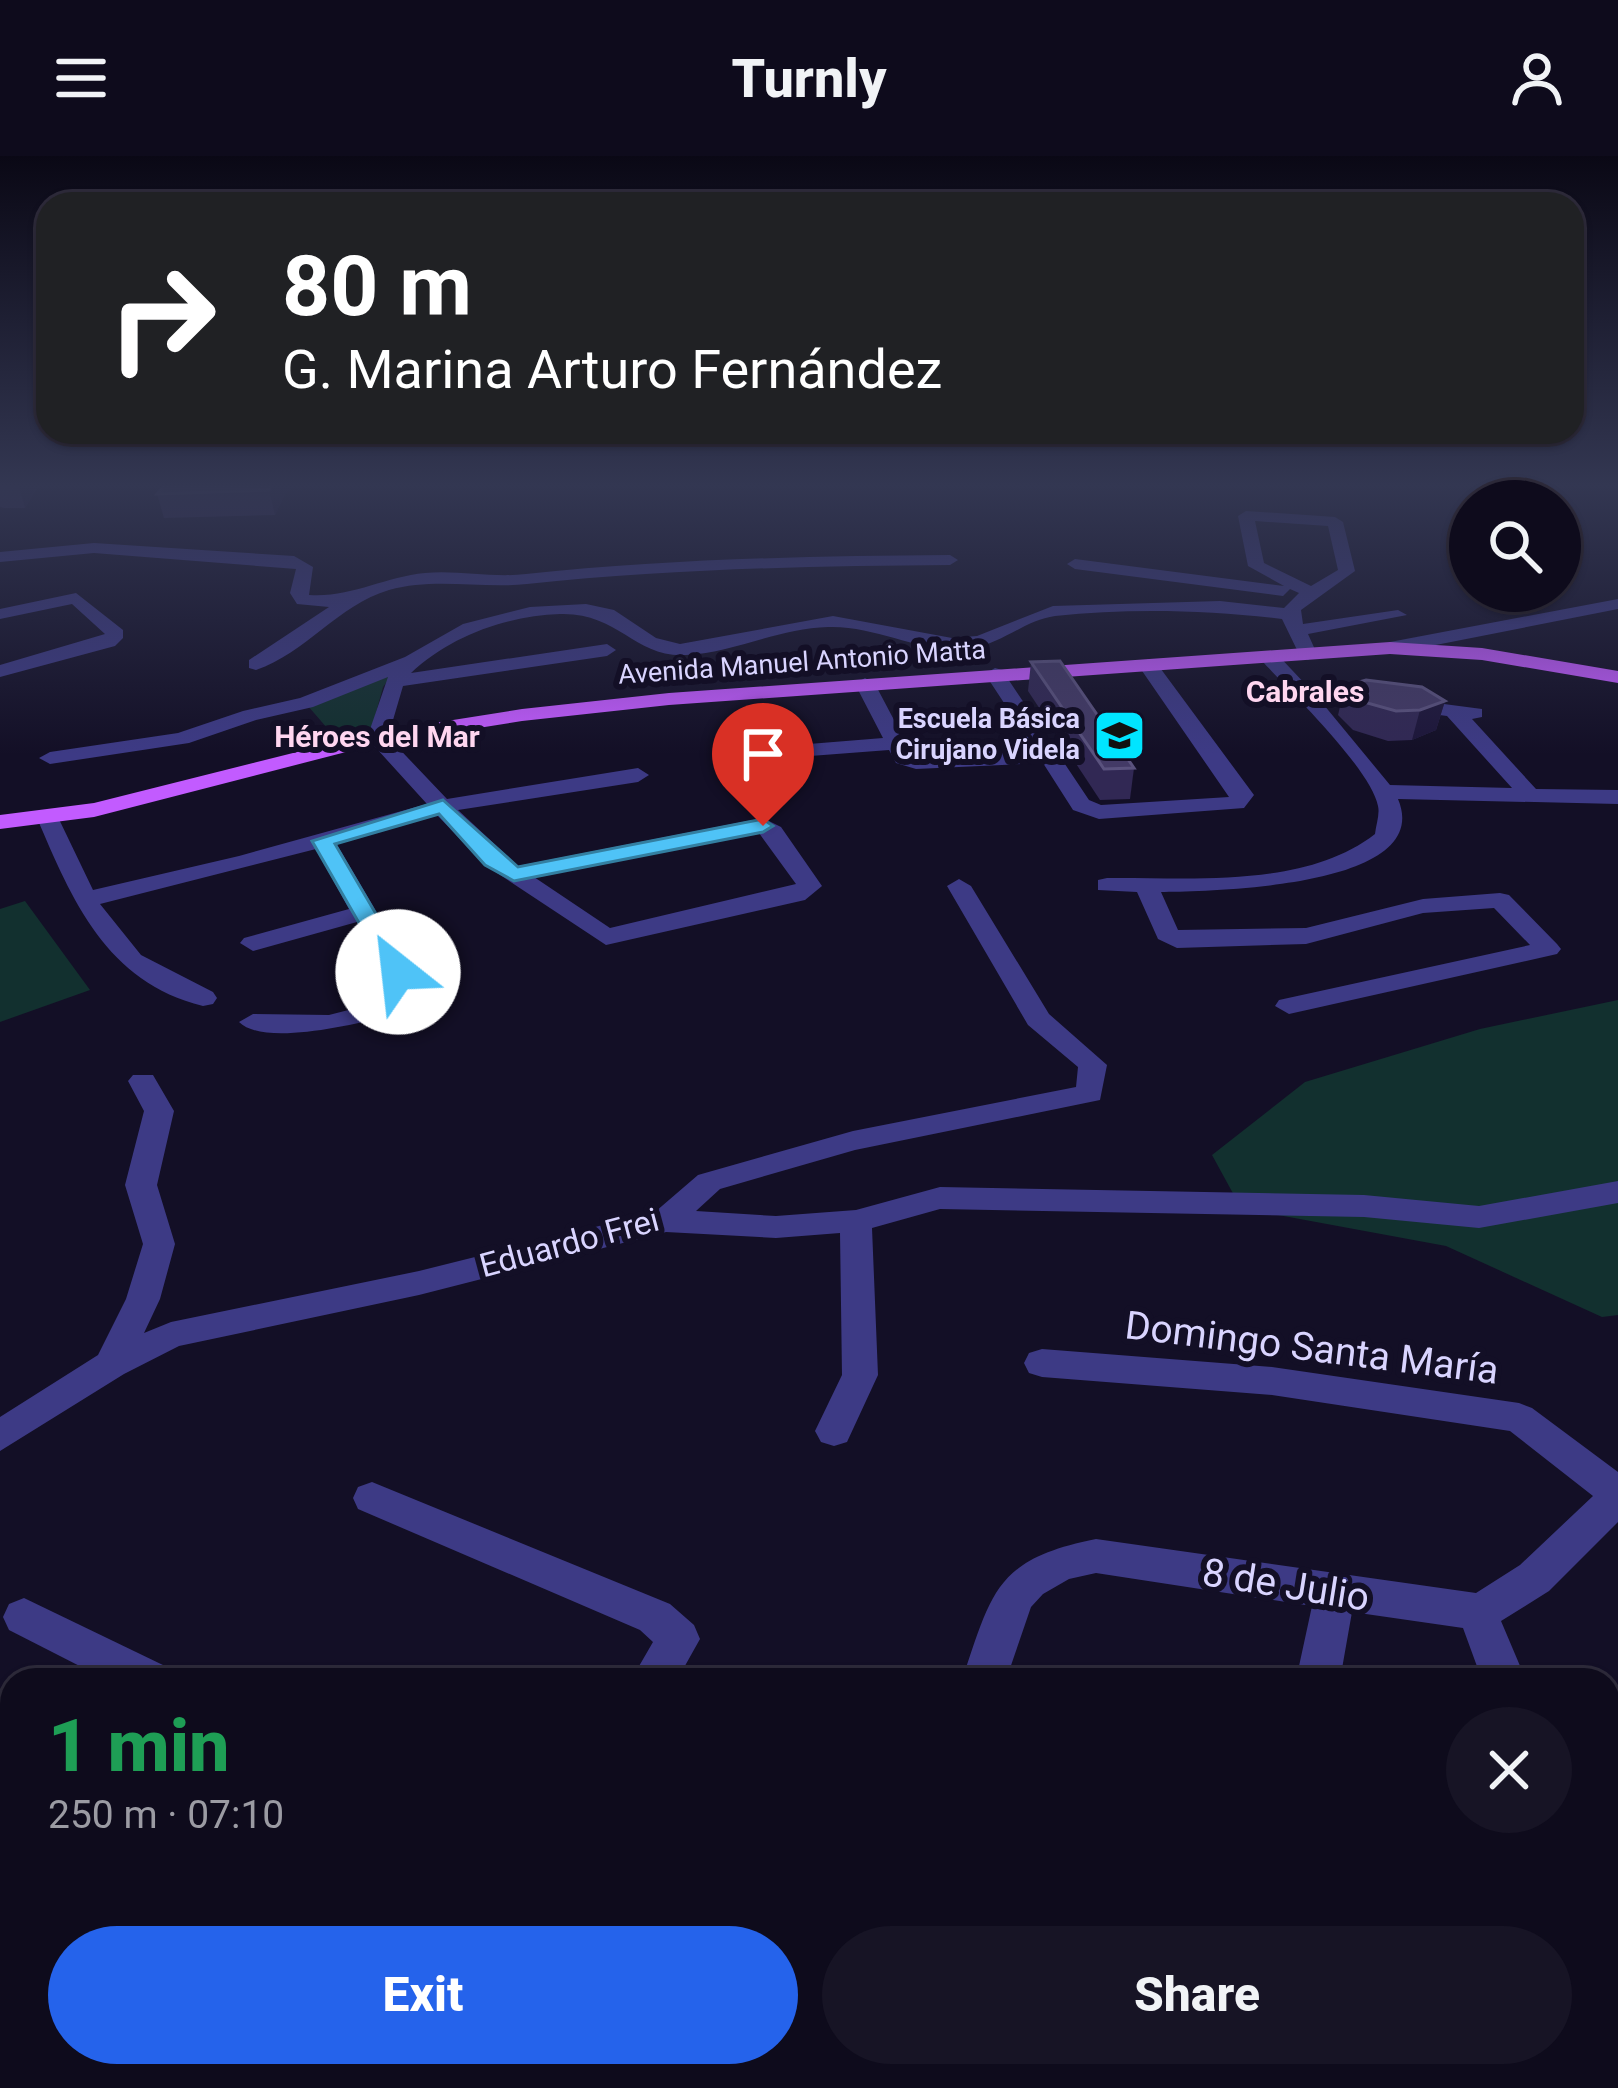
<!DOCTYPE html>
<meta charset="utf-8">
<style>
:root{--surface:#0e0b1c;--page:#171425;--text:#f1f3f6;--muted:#9b9ba3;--line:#2e2b3b;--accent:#2563eb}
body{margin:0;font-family:Roboto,sans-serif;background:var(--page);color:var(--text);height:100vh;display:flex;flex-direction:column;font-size:45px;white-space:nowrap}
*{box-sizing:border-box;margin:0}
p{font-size:39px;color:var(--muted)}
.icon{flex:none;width:66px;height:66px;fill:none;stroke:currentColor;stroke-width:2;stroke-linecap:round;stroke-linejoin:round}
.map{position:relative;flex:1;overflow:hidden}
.panel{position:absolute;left:0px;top:1512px;width:1620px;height:420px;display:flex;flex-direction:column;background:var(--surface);border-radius:36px 36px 0 0;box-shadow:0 3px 9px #0004,0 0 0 3px var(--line)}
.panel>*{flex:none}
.hud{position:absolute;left:36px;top:36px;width:1548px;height:252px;border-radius:36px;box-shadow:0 3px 9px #0004,0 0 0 3px var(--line);background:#202124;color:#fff;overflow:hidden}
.tools{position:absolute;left:1449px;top:324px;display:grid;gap:24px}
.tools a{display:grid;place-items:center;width:132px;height:132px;border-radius:50%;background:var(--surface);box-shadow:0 3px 9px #0004,0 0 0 3px var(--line);font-size:60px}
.pin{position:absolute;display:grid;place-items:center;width:102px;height:102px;color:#fff;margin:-123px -51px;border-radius:50% 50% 50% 0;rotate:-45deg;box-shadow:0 0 12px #0007}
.pin .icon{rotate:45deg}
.me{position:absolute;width:132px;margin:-66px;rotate:331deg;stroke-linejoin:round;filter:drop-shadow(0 0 9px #0008)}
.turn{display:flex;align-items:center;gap:42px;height:252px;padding:0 48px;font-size:54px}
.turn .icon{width:156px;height:156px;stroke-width:2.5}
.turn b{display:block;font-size:84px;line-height:102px}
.round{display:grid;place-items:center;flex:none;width:126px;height:126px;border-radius:63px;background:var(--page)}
.headline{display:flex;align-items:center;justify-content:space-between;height:204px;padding:0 48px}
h1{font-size:72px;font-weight:800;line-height:90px;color:#1e9e55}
.action{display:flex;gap:24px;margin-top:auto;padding:24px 48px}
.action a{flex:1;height:138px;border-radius:72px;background:var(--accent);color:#fff;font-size:48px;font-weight:800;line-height:138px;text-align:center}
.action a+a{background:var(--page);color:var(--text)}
header{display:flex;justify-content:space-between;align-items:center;height:156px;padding:0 48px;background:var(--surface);font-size:54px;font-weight:800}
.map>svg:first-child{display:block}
</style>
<header><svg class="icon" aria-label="menu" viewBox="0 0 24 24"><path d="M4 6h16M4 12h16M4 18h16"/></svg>Turnly<svg class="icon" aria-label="person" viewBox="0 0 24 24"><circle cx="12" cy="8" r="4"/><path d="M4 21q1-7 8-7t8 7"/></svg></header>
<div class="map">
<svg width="1618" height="1932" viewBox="0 0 1618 1932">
<rect width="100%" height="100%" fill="#130f26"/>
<!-- green -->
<g fill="#12302f">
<polygon points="393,517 383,531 372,571 334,580 308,550"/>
<polygon points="25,745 90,834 0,866 0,753"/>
<polygon points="1618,844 1618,1159 1602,1161 1446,1090 1241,1052 1212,999 1305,926 1480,873"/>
</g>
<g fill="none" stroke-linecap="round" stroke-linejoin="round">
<!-- minor -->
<g fill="#3d3a85" fill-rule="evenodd">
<path d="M1246,355L1335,361L1343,366L1355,415L1301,454L1303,468L1398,454L1407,459L1308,478L1317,498L1308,504L1299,498L1282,463C1209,454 1129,452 1055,460C1025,464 1002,488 971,492C922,499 877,469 828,471C779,472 734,497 686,499C635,502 618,456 560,458C506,460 450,480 411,517L607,488L616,494L607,500L403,530L388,581L447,643L638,612L649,619L638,626L458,654L518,710L763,662L781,671L822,730L805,744L606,789L485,709L437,659L336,687L429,845L425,851C387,860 268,895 239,866L253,858L329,859L399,841L357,766L253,795L240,787L244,782L349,753L316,693L100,748L141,799L213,836L217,842L213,848L203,850C106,826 72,744 37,662L40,657H56L93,734L239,700L427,648L367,582L388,521L313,551L256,564L189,587L50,608L39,602L50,596L178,577L243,555L300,542L405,501L463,468L530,451L586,448L614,454L656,482L680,488L833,460L952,482L977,480L1053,450L1220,445L1284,452L1299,437L1290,433L1283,440L1075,413L1067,408L1075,403L1284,430L1248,410L1238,360ZM1255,365L1328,370L1338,414L1311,430L1264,407ZM759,677L796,728L610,772L534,721Z"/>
<path d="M94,387L294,400L313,411L309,439C350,442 384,421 425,417C458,414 493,422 526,418C668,403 808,400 950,399L958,404L950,409C808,410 668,413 527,428C481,433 435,421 389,434C338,449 306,497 256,514L249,512V504L329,451L297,448L290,437L296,413L94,397L0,406V396Z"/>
<polygon points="76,437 123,474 123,482 115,490 0,521 0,509 105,478 72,448 0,463 0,453"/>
<polygon points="1618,443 1618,453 1390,498 1381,492 1390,486"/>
<path d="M1262,497H1276L1307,530L1482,553V561L1472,563L1536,633L1618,634V648L1398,643C1436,733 1208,735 1161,736L1178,774L1306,772L1423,743L1500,737L1509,739L1557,788L1561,793L1557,798L1289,858L1275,850L1279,844L1530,789L1494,752L1423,757L1306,788L1177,792L1158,783L1137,736L1098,734V724L1107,722C1191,721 1304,733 1375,678C1376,669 1380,658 1378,650C1371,613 1289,534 1262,505ZM1319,543L1447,560L1512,632L1390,629Z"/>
<polygon points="1148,503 1155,505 1254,639 1244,652 1099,663 1073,654 1043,607 916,613 896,607 889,594 784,602 773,596 784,590 883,582 855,528 865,522 875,528 912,598 1035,594 985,518 995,512 1002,514 1089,644 1101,649 1229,641 1138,509"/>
<polygon points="959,723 971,730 1049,858 1107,909 1100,944 855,994 720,1033 696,1055 776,1060 856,1054 940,1031 1364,1039 1479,1050 1618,1025 1618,1047 1479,1072 1364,1061 940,1053 872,1072 878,1219 847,1286 834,1290 821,1286 815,1275 842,1219 840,1077 776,1082 666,1076 419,1139 179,1190 124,1218 0,1295 0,1261 98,1199 126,1143 143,1088 125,1029 144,955 128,925 133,919 153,919 174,955 157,1029 175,1088 160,1143 144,1177 171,1166 419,1115 655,1056 698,1019 853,975 1076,931 1078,911 1028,869 947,730"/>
<path d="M1042,1193L1272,1211L1519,1247L1532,1252L1618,1316V1366L1549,1435L1501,1465L1526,1524H1482L1463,1472L1352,1456L1340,1524H1296L1312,1450L1096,1417L1069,1423L1043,1438L1031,1451L1006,1524H962C992,1435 996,1403 1096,1383L1476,1437L1520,1409L1593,1340L1510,1275L1272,1239L1042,1221L1029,1217L1024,1207L1029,1197Z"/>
<polygon points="372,1326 670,1448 694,1469 700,1483 677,1524 631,1524 653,1486 640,1474 358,1353 353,1342 358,1331"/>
<polygon points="24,1442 165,1510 172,1524 107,1524 9,1474 3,1461 9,1448"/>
<polygon points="1608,1764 1618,1768 1618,1839 1608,1835"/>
<polygon points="0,1810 12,1815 12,1867 0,1862"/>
<polygon points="113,1920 180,1920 185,1932 118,1932"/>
<polygon points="393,1920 447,1920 442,1932 388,1932"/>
<polygon points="810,1920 862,1920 858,1932 806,1932"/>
<polygon points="1212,1920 1264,1920 1262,1932 1210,1932"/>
</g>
<!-- major -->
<polygon fill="#c25bff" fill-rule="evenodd" points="1390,486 1482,492 1618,515 1618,527 1482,504 1390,498 669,549 522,565 377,588 94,661 0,673 0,659 94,647 377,576 522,553 669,537"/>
</g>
<!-- wall -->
<g fill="#312854">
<polygon points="0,328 38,328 38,330 25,352 4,352 0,351"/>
<polygon points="165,328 295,328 285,338 275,359 164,362 157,338"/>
<polygon points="1031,506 1134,612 1130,643 1100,644 1028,535"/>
<polygon points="1345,530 1445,545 1436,574 1412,584 1388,585 1353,574 1338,559"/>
</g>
<!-- shaded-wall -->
<g fill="#1d163a">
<polygon points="18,328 38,328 25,352"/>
<polygon points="272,328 295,328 285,338 275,359 269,334"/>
<polygon points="1445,545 1436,574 1412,584 1420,554"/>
</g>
<!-- building -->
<g fill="#433a66" stroke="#5a527e" stroke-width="3">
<polygon points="165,328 272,328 269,334 157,338"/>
<polygon points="1060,505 1134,612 1104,613 1031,506"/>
<polygon points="1366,524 1422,531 1445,545 1420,554 1396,555 1360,545 1345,530"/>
</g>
<!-- sky -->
<linearGradient id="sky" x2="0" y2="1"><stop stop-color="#0a0815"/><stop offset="0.55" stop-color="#333752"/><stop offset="1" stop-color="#333752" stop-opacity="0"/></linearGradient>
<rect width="1618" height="599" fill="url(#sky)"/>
<!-- route -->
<polygon fill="#4fc3f7" stroke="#337fa1" stroke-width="3" points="443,644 518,711 763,663 773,670 763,676 514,725 485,709 439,658 335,688 410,816 398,823 390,821 312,685"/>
<!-- icons -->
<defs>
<symbol id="school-square" viewBox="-11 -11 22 22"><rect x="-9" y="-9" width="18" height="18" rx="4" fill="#00e5ff" stroke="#130f26"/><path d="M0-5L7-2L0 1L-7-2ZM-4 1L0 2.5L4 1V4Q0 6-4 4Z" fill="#111"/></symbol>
</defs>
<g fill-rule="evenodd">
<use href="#school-square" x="1090" y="550" width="59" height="59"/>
</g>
<g text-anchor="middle" stroke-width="12" stroke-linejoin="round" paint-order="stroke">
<!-- far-street labels -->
<g font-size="27" fill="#d9d4ff" stroke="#130f26">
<text transform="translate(802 506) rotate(-4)" y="9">Avenida Manuel Antonio Matta</text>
</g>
<!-- far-poi labels -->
<g font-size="27" font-weight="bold" fill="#d9d4ff" stroke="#130f26" text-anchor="end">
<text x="1080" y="572">Escuela Básica<tspan x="1080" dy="31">Cirujano Videla</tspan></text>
</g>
<!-- far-neighbourhood labels -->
<g font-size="30" font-weight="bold" fill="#ffd6f0" stroke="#130f26">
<text x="1305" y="546">Cabrales</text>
<text x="377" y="591">Héroes del Mar</text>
</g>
<!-- street labels -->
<g font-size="33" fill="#d9d4ff" stroke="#130f26">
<text transform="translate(569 1086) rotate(-15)" y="12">Eduardo Frei</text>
</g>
<!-- near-street labels -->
<g font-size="39" fill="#d9d4ff" stroke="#130f26">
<text transform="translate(1312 1191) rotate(7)" y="14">Domingo Santa María</text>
<text transform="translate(1286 1428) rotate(9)" y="14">8 de Julio</text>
</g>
</g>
</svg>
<div class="tools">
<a><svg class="icon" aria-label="search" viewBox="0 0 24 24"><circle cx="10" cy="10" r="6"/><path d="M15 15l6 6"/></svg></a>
</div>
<div class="pin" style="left:763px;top:670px;background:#d93025"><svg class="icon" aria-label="arrive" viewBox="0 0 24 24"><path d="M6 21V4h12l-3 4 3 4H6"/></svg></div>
<svg class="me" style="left:398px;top:816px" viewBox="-20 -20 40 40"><circle r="19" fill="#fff"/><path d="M0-13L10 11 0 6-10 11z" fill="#4fc3f7"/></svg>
<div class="hud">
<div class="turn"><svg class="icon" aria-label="right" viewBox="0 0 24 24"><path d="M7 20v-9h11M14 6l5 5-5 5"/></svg><div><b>80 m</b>G. Marina Arturo Fernández</div></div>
</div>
<section class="panel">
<div class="headline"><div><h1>1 min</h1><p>250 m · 07:10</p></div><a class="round"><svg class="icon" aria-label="close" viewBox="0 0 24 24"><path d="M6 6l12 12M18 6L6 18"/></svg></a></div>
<div class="action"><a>Exit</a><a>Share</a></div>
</section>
</div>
